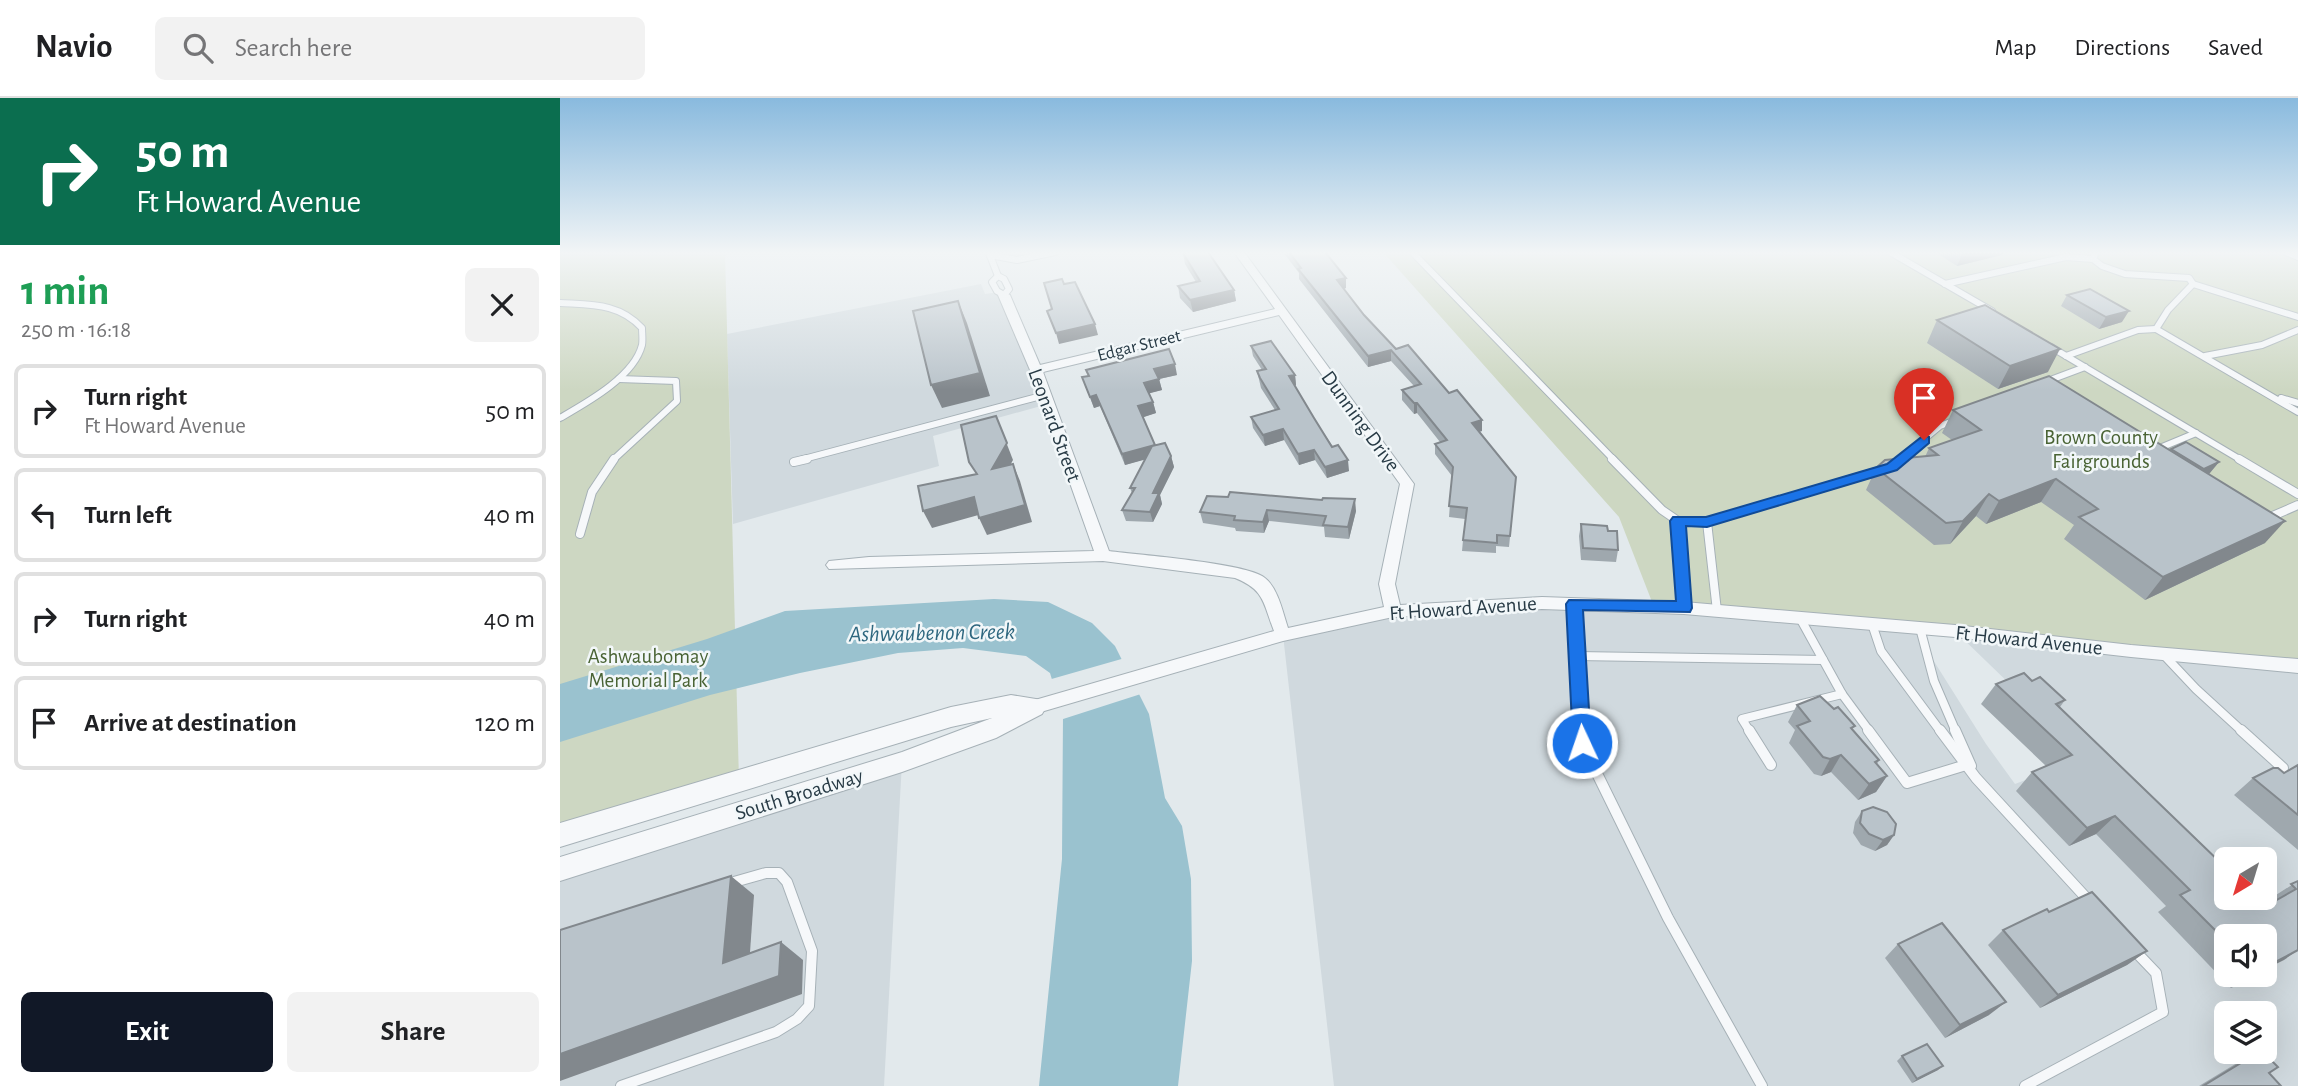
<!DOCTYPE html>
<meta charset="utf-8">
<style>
:root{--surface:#fff;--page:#f2f2f2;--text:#202124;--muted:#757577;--line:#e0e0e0;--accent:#111827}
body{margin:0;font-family:"Alegreya Sans",sans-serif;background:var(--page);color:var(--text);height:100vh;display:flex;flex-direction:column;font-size:26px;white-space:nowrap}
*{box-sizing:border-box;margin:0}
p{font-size:23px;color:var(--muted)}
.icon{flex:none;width:38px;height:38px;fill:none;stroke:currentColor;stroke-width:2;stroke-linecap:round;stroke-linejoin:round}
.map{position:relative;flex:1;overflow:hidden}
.panel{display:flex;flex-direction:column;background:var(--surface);width:560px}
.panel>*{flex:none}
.top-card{background:#0b6e4f;color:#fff;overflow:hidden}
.needle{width:46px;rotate:218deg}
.controls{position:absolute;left:1654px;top:749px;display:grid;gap:14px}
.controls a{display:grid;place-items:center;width:63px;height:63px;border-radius:10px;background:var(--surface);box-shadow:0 7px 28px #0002;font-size:35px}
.pin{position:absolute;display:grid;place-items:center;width:60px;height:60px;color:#fff;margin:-72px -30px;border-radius:50% 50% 50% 0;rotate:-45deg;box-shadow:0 0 7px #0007}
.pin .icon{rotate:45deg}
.me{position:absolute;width:77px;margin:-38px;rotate:357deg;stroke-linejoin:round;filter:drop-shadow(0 0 5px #0008)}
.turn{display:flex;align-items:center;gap:24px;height:147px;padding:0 21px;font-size:32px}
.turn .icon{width:91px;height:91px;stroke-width:2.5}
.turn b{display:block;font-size:49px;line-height:60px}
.round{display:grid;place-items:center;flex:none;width:74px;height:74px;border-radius:10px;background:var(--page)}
.summary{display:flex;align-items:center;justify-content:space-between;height:119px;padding:0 21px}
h1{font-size:42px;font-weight:600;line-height:52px;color:#1e9e55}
.button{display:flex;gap:14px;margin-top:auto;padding:14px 21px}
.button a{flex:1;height:80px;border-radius:10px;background:var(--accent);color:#fff;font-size:28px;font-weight:600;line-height:80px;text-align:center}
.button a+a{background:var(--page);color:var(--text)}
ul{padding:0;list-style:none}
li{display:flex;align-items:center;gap:21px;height:94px;margin:0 14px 10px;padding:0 7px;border:4px solid var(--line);border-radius:10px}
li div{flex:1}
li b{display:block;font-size:26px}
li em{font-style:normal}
header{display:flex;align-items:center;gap:42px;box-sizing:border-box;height:98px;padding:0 35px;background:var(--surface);border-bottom:2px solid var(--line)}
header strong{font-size:33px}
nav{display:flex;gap:38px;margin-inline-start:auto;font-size:24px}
.search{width:490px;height:63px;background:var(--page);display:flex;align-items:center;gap:18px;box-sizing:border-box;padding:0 24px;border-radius:10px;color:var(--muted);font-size:26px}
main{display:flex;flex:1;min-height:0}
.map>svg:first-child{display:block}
</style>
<header>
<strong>Navio</strong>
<div class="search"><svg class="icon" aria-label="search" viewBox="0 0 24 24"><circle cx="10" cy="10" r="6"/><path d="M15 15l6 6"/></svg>Search here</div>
<nav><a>Map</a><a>Directions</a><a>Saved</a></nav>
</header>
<main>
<section class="panel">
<div class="top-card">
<div class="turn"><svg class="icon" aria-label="right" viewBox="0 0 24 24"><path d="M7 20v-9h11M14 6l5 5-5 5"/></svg><div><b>50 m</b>Ft Howard Avenue</div></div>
</div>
<div class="summary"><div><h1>1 min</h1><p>250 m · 16:18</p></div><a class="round"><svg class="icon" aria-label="close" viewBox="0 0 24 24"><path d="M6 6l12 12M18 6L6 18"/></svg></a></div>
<ul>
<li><svg class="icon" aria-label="right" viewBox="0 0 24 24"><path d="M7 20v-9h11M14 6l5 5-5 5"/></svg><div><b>Turn right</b><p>Ft Howard Avenue</p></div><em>50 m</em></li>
<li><svg class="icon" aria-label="left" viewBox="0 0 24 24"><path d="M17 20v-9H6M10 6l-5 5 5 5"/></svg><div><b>Turn left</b></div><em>40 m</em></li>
<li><svg class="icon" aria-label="right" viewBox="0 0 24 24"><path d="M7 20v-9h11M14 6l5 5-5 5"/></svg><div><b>Turn right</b></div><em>40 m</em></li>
<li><svg class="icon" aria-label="arrive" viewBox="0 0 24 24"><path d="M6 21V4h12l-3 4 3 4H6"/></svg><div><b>Arrive at destination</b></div><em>120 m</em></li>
</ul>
<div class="button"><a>Exit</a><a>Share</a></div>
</section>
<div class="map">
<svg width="1738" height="988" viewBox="0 0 1738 988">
<rect width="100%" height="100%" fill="#e2e9ec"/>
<!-- built -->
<g fill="#d0d9de" fill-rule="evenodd">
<polygon points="421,186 425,196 446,193 488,306 373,338 379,368 173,426 167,236"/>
<path d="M982,505L1353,530L1426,646L1455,686L1525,659L1395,533L1738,568V988H774L723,537L833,513ZM1666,761H1704V800H1666ZM1666,838H1704V877H1666ZM1666,915H1704V954H1666Z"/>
<polygon points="342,664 324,988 0,988 0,771"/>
</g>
<!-- green -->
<g fill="#cdd7c2">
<polygon points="0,154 165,154 179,683 0,737"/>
<polygon points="823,154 1738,154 1738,568 1094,509 1059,419"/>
</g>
<!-- water -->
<polygon fill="#9ac2cf" points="434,501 488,504 532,525 555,548 589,616 605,700 622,728 631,781 632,863 618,988 479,988 502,761 503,618 490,575 466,558 403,550 338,555 240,575 150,597 0,644 0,586 147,541 225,513"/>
<!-- pier -->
<polygon fill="#e2e9ec" points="565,560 584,595 500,622 488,582"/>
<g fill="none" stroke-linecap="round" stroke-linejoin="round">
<defs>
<g id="service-far2">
<polyline points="852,154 1054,362"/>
<polyline points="1330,154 1432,213"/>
<polyline points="1536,154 1533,161 1542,168 1565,176 1629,180 1633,186 1738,219"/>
<polyline points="1726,154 1738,159"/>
<polyline points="429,155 438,178"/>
<polyline points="430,157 457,162 495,154"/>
<polygon points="438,178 444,181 449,191 444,197 437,193 432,184"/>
<polyline points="1385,186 1506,159 1533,161"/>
<polyline points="1633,186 1608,212 1596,231 1738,314"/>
<path d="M0,205C32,207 59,205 82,230C82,235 83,242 82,247C74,279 26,305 0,320"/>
<polyline points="1491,249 1681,362"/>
<polyline points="1506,258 1578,232 1596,231"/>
<polyline points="1645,258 1702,247 1738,232"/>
<polyline points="1485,284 1525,269"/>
<polyline points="1721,300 1738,305"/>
<polyline points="1595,352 1636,335"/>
<polyline points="53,362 117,303 116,283 59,281"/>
<polyline points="240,362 485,297"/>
<polyline points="1339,362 1380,328 1396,322"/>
</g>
<g id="service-far1">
<polyline points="1052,361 1102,412 1118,423 1147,424 1322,372"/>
<polyline points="1679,361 1738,396"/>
<polyline points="234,364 247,361"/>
<polyline points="1334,367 1342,361"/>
<polyline points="1708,420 1738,407"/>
<polyline points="1118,423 1124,510"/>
<polyline points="1147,424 1157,513"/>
<polyline points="20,436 32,394 54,361"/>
<polyline points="1014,506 1021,634"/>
<polyline points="1240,520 1282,596 1310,634"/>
<polyline points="1312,526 1321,553 1381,634"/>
<polyline points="1360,530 1374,583 1396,634"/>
<polyline points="1603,556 1636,591 1683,634"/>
<polyline points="1017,558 1263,562"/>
<polyline points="1190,634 1182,621 1282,596"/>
</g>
<g id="service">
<polyline points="1021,632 1022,645 1108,820 1202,988"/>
<polyline points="1189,632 1211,667"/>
<polyline points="1308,632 1347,685 1406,667"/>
<polyline points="1380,632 1416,680 1530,804"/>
<polyline points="1395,632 1411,668"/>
<polyline points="1681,632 1723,670"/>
<polyline points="61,988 216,934 237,921 249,908 252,853 227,784 219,775 206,775 167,786"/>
<polyline points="1465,988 1603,914 1596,875 1574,852"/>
</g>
<path id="minor" d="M674,154H684L854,386L835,486L840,507L982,499L1124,504L1395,527L1571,547L1738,561V575L1571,559L1395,539L1124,516L982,511L833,519L723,543L474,616L468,614L465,609L468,604L714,533C703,505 705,492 675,480L543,463L269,471L266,467L269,463L309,459L534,453L470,272L438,197L444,194L450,197L480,267L715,211ZM719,217L840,386L819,486L824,509L728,530C723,515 718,490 705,480C688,465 578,457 549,453L483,274Z"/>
<polygon id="tertiary" points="451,597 482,602 486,609 482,616 436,640 342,674 0,783 0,759 342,654 432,620 391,629 0,749 0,725 391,609"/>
</defs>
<!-- service-far2 casing -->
<use href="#service-far2" stroke="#a6b1b7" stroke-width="8"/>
<!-- service-far1 casing -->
<use href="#service-far1" stroke="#a6b1b7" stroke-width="10"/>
<!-- service casing -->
<use href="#service" stroke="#a6b1b7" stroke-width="12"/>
<!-- minor casing -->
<use href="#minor" stroke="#a6b1b7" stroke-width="2"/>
<!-- tertiary casing -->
<use href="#tertiary" stroke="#a6b1b7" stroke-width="2"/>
<!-- service-far2 -->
<use href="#service-far2" stroke="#f6f8fa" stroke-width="6"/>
<!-- service-far1 -->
<use href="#service-far1" stroke="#f6f8fa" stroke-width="8"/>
<!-- service -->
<use href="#service" stroke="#f6f8fa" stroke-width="10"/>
<!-- minor -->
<use href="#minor" fill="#f6f8fa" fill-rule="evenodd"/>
<!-- tertiary -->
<use href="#tertiary" fill="#f6f8fa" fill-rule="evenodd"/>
</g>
<!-- wall -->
<g fill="#9fa8ae">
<polygon points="723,154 765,154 786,190 784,191 804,217 836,251 922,333 918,334 956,379 949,449 936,448 936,455 902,453 905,421 889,419 892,378 875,356 875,346 880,344 857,315 854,316 842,302 842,292 854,288 831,263 808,269 739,181 739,175"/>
<polygon points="1375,154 1444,154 1442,157 1397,168"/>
<polygon points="623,155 674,192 676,203 633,214 620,200 618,188 636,184 625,166"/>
<polygon points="1507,197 1562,224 1539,231 1501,208"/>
<polygon points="1377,222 1488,274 1438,291 1367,245"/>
<polygon points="691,248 735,277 736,287 735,288 754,320 789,373 767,380 755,362 739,367 724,342 705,348 693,330 691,319 715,312 701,290 697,273 702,272 693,258"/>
<polygon points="617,277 599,281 602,292 589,295 593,304 596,315 583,319 595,347 611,358 614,369 600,397 602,406 593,424 566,423 562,412 572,395 570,390 585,361 565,367 540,308 534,310 522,279"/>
<polygon points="1393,312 1610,352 1611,351 1659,364 1649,376 1705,445 1585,502 1504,441 1514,427 1481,404 1426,426 1416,418 1390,446 1374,447 1306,392 1316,370 1365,359 1369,350 1392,342 1382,335"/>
<polygon points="668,399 796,413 789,441 765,439 764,429 709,423 704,435 676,433 675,430 643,425 640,414"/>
<polygon points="1021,426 1048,433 1058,452 1056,464 1021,462 1019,438"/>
<polygon points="1472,583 1505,602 1500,609 1706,808 1709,807 1705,804 1738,783 1724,862 1666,838 1666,877 1695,877 1671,890 1598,814 1606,808 1536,736 1509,748 1456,693 1472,674 1486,668 1421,606 1436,586"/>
<polygon points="1237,607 1293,632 1319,662 1317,666 1327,678 1316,694 1298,702 1271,674 1261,678 1254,676 1229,645 1235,632 1228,624"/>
<polygon points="1738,667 1738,752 1674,697 1693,680 1724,675"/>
<polygon points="1302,713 1334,737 1327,747 1315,753 1301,747 1293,735 1295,724"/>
<polygon points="1489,814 1587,853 1567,867 1480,910 1428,847 1443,832"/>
<polygon points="1338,846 1429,917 1385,940 1325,860"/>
<polygon points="1699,954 1709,975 1721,988 1639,988 1677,965"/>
<polygon points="1342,958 1378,972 1352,985 1337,963"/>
</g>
<!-- shaded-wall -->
<g fill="#82888d">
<polygon points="1403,154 1444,154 1442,157 1397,168"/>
<polygon points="786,180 786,190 778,192 777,182"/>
<polygon points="674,192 676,203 633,214 630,202"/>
<polygon points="398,203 407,225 430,298 382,310 371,287"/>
<polygon points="1569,213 1562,224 1539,231 1546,219"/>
<polygon points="535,226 538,237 499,246 496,235"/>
<polygon points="1500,251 1488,274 1438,291 1450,268"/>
<polygon points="831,252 831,263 808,269 808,258"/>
<polygon points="615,266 617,277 599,281 602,292 587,296 584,285 594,271"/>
<polygon points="735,277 736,287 731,289 729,278"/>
<polygon points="536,297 540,308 534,310 530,299"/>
<polygon points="593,304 596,315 581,320 578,308"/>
<polygon points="854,305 857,305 857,315 854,316"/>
<polygon points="436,318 453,362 439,388 432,371"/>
<polygon points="922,322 922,333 911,336 912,325"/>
<polygon points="723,331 724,342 705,348 703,337"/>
<polygon points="595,347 598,358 565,367 562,356"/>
<polygon points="754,352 755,362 739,367 738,356"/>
<polygon points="611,358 614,369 600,397 602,406 593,424 590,414 593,395"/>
<polygon points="788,362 789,373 767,380 765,369"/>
<polygon points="1659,364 1649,376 1634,383 1644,371"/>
<polygon points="453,366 460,383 472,424 427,437 419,420"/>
<polygon points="1496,381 1481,404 1426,426 1439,403"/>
<polygon points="1429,396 1416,418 1390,446 1403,423"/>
<polygon points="414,399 422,416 372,430 363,413"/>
<polygon points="795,401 796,413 789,441 788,429"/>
<polygon points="707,412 709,423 704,435 703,424"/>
<polygon points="1725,423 1705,445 1585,502 1603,479"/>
<polygon points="1281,657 1271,674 1261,678 1270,661"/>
<polygon points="1327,678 1316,694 1298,702 1309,686"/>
<polygon points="1555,718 1536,736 1509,748 1527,730"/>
<polygon points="1334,737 1327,747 1315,753 1323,742"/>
<polygon points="171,778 194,797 188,883 163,865"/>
<polygon points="221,844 243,862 242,896 0,983 0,956"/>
<polygon points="1738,852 1724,862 1704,872 1704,870"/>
<polygon points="1587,853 1567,867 1480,910 1498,897"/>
<polygon points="1692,877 1695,877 1671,890"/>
<polygon points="1446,904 1429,917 1385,940 1400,927"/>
<polygon points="1383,968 1378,972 1352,985 1357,981"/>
</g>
<!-- building -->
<g fill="#b9c3ca" stroke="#82888d" stroke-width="2">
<polygon points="628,154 648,154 674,192 630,202 618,188 640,183 623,155"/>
<polygon points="729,154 765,154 786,180 777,182 804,217 836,251 848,247 889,295 897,292 922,322 912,325 956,379 950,438 937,437 937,445 903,442 907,410 889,408 893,369 875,346 887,342 857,305 854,305 842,292 861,286 831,252 808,258 738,171 741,170"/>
<polygon points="502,181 504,186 515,184 535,226 496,235 487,213 492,211 484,185"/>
<polygon points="1530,191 1569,213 1546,219 1507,197"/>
<polygon points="398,203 420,275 371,287 353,213"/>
<polygon points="1425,207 1500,251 1450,268 1377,222"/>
<polygon points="711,243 735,277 729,278 754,320 772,349 778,347 788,362 765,369 754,352 738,356 723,331 703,337 691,319 719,311 700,280 697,273 706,271 691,248"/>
<polygon points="609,251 615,266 594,271 599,281 584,285 593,304 578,308 595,347 562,356 536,297 530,299 522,279 529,278 526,272"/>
<polygon points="1489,278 1725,423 1603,479 1519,419 1538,411 1496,381 1439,403 1429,396 1403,423 1386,425 1316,370 1325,362 1378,357 1369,350 1421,332 1393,312"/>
<polygon points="436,318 447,345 432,371 453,366 465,407 419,420 414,399 363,413 358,388 417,376 409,364 401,327"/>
<polygon points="1626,344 1659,364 1644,371 1611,351"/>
<polygon points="605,345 611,358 593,395 599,395 590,414 562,412 575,390 570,390 592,348"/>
<polygon points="670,394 762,402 763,400 795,401 788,429 763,427 766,418 707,412 703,424 674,422 675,418 640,414 647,398 668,399"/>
<polygon points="1021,426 1047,428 1048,433 1057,433 1058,452 1023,450"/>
<polygon points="1464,575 1472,583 1480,579 1505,602 1496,606 1666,770 1666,800 1697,800 1706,808 1736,791 1731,786 1738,783 1738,852 1704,870 1704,838 1666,838 1666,843 1620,797 1630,792 1555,718 1527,730 1472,674 1512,657 1436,586"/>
<polygon points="1260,598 1274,611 1278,609 1295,628 1291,630 1319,662 1315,664 1327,678 1309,686 1281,657 1270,661 1263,659 1237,628 1250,623 1237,607"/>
<polygon points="1738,667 1738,717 1693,680 1713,670 1718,670 1724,675"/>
<polygon points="1313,709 1327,714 1336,726 1334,737 1323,742 1309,736 1300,725 1302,713"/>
<polygon points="171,778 163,865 221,844 219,878 0,956 0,832"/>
<polygon points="1532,794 1587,853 1498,897 1443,832 1487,811 1489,814"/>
<polygon points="1382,825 1446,904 1400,927 1338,846"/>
<polygon points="1367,946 1383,968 1357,981 1342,958"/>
<polygon points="1699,954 1703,954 1718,969 1709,975 1721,988 1643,988"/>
</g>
<!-- sky -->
<linearGradient id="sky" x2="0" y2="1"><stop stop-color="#89bade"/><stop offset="0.53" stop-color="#f2f5f6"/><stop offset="1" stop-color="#f2f5f6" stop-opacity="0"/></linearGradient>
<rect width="1738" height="292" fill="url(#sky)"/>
<!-- route -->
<polygon fill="#1a73e8" stroke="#114b97" stroke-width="2" points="1364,337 1369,339 1369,345 1337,372 1147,429 1126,428 1132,510 1130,514 1023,512 1031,645 1028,650 1022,652 1015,650 1013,645 1006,506 1009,502 1116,503 1110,423 1113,419 1146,419 1327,366"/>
<g text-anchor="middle" stroke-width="5" stroke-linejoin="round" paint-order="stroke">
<!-- far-street labels -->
<g font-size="18" fill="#283b46" stroke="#f2f7f9">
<text transform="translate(579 247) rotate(-14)" y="6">Edgar Street</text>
</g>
<!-- street labels -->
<g font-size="21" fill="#283b46" stroke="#f2f7f9">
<text transform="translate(801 323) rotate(54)" y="7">Dunning Drive</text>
<text transform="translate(495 327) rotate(70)" y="7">Leonard Street</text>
<text transform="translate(903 510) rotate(-4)" y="7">Ft Howard Avenue</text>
<text transform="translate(1469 542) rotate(6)" y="7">Ft Howard Avenue</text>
<text transform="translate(239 696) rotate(-17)" y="7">South Broadway</text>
</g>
<!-- park labels -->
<g font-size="21" fill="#496334" stroke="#f2f7f9">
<text x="1541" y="346">Brown County<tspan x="1541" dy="24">Fairgrounds</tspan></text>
<text x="88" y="565">Ashwaubomay<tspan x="88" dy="24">Memorial Park</tspan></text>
</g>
<!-- water labels -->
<g font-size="23" font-style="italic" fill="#2e677f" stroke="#f2f7f9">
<text transform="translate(372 534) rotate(-1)" y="8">Ashwaubenon Creek</text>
</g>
</g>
</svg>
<div class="controls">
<a><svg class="needle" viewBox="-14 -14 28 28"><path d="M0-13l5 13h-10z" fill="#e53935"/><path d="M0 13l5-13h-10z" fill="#757577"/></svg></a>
<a><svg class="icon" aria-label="sound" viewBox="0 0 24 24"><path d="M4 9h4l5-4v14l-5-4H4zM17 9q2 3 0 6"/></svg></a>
<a><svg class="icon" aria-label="layers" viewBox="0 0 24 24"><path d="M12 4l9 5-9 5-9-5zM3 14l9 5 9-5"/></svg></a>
</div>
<div class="pin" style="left:1364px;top:342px;background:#d93025"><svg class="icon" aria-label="arrive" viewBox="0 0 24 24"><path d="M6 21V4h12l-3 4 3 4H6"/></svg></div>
<svg class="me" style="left:1022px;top:645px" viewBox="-20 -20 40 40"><circle r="17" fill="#1a73e8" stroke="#fff" stroke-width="3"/><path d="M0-11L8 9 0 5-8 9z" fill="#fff"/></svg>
</div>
</main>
